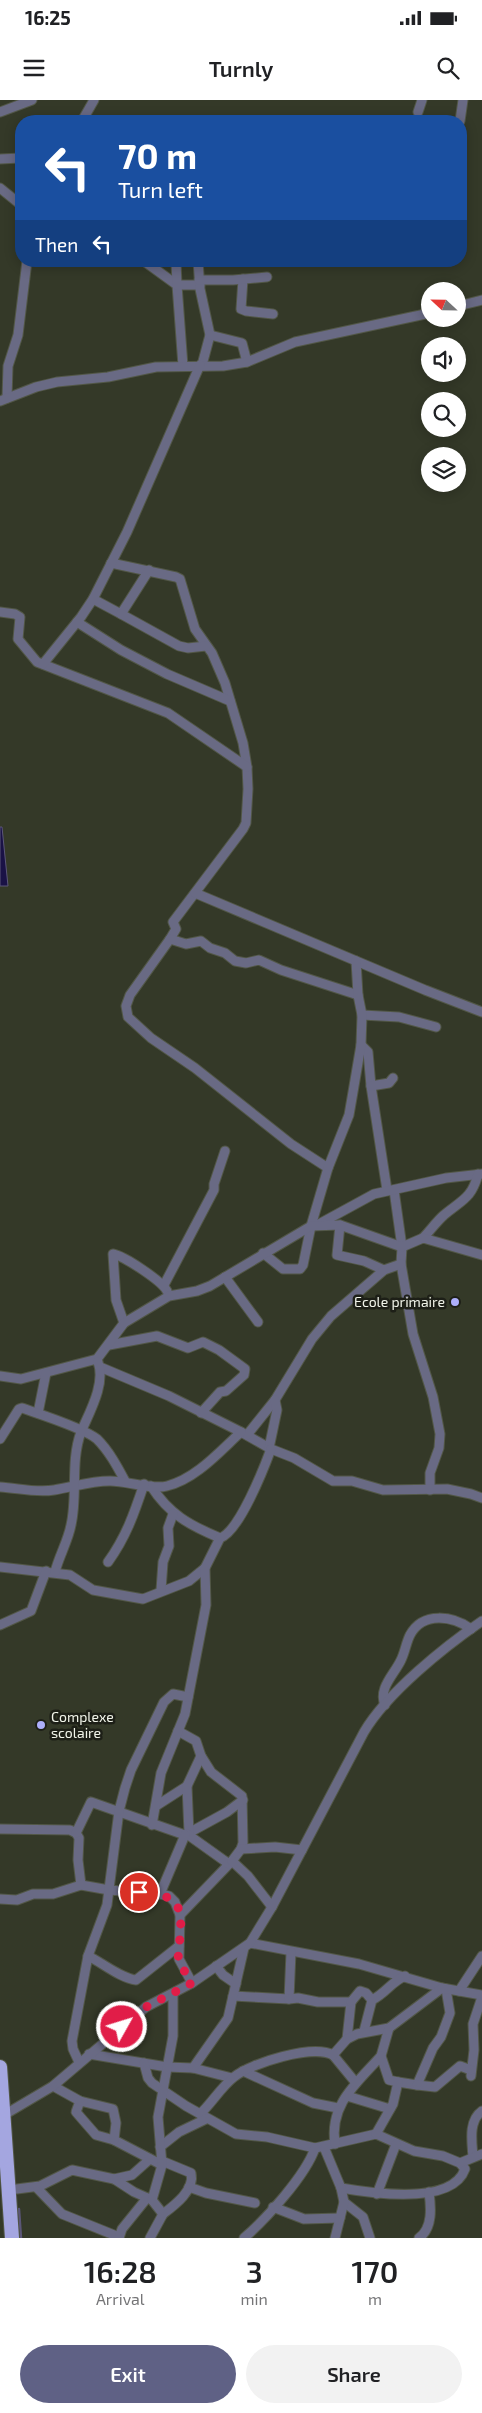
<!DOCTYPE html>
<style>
:root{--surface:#fff;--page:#f2f2f2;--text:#202124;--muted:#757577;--accent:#5f6185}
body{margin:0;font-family:"Exo 2",sans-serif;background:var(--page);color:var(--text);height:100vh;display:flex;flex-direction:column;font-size:19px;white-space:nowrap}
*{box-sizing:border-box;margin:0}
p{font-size:16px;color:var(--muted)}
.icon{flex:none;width:28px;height:28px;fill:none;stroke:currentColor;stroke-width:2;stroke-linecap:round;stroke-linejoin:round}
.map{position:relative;height:2138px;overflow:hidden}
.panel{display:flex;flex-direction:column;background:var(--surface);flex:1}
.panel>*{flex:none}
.banner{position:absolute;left:15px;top:15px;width:452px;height:152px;border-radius:20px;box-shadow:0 2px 12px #0003;background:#1a4fa0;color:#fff;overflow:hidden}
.needle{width:32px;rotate:292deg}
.buttons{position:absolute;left:421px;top:182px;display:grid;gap:10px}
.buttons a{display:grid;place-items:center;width:45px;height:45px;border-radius:50%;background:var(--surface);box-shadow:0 2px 12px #0003;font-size:25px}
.pin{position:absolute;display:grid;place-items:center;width:42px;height:42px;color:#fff;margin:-21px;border:2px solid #fff;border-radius:50%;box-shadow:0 1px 5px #0007}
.me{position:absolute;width:55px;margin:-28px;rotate:51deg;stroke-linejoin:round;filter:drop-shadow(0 0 4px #0008)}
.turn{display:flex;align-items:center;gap:18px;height:105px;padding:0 20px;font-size:22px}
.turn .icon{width:65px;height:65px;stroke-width:2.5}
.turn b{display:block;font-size:35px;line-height:42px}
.then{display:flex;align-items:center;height:48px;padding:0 20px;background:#0003;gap:10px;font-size:19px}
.eta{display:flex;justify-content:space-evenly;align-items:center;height:85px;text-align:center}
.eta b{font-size:30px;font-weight:600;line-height:35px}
.button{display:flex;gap:10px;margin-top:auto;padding:10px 20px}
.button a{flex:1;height:58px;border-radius:30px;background:var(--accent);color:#fff;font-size:20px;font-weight:600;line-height:58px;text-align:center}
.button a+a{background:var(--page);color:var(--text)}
.status{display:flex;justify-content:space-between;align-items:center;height:35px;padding:0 25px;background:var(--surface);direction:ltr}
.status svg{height:14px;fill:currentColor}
header{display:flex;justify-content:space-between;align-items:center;height:65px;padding:0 20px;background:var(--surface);font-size:22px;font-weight:600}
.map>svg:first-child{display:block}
</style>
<div class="status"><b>16:25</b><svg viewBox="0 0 49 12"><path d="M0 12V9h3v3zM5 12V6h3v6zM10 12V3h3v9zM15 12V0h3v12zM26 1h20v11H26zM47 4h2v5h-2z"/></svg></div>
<header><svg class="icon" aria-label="menu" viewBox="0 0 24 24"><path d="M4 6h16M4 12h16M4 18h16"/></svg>Turnly<svg class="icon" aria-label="search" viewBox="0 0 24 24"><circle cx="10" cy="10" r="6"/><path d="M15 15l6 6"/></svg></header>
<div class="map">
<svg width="482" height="2138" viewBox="0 0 482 2138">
<rect width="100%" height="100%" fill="#343928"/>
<!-- water -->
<polygon fill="#1a1246" stroke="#5b5677" points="0,727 2,727 8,786 0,786"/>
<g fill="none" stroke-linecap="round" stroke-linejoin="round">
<!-- stream -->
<polyline stroke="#5b5677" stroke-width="2.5" points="19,2109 21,2138"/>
<defs>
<g id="minor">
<polyline points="0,12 32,0"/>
<polyline points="418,12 422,0"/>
<polyline points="82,21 94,0"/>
<polyline points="460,21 463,0"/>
<polyline points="0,59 21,58"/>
<polyline points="0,88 21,105"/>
<polyline points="144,161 177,185 183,266"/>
<polyline points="176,161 177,185 200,185"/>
<polyline points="198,161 200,189 210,235 202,265"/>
<polyline points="243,179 241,209 246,211 273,214"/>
<polyline points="199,180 233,180 267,177"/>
<polyline points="458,206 482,200"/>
<polyline points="210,235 242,243 247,262"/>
<polyline points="7,298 8,266 18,235 27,161"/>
<polyline points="0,301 36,287 57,282 108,277 156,267 223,266 247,262 295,242 430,213"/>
<polyline points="111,463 176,477 180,479 195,529 212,553 225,583 243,643 247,667 248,689 246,723 243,729 173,822 176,829 170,839"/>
<polyline points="93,499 121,514 149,470"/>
<polyline points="0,512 15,514 20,517 18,539 37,562 168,613 247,667"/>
<polyline points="121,514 179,546 188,548 206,546"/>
<polyline points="77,522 121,550 167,574 230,601"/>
<polyline points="43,564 81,517 93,499 127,432 200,265"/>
<polyline points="195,793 425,890 482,912"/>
<polyline points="362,915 399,917 436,927"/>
<polyline points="361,945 368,952 371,986 387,1090"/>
<polyline points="371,986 389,983 393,978"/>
<polyline points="328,1068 291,1044 195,968 151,938 128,917 126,906 130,895 170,839 186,844 201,841 210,848 225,853 235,861 246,863 259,860 281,870 358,895"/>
<polyline points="394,1090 402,1147 401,1164 413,1234 433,1297 440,1334 439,1348 430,1373 430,1390"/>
<polyline points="319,1124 374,1094 446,1078 482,1074"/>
<polyline points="340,1125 337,1155 364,1161 384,1170"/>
<path d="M423,1138C430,1131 436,1122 444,1115C462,1100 472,1098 478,1074"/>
<polyline points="263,1153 283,1169 300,1169 303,1165 311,1126 328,1068 349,1015 353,992 361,945 362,915 358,895 356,861"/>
<polyline points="225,1177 258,1222"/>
<polyline points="164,1185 214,1090 214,1084 225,1051"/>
<path d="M124,1223L116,1200L113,1154C124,1156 162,1181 167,1191"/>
<polyline points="109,1245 157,1236 188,1248 203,1242 219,1250 245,1269 244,1275 226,1291 220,1292 201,1313"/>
<polyline points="100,1267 169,1296 241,1332 271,1349 294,1358 333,1381 352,1381 383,1390 447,1389 471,1394 482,1398"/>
<polyline points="0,1276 21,1279 97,1259 124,1223 169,1196 197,1191 210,1186 311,1126 340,1125 402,1147 423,1138 482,1155"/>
<polyline points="38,1313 46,1273"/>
<polyline points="247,1335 275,1300 312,1239 331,1216 384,1170 401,1164"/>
<path d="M0,1339L19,1309L22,1308C39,1314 84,1328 97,1339C109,1351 117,1366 125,1381"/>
<polyline points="269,1348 277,1310 275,1300"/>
<path d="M151,1386C169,1414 189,1425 220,1438"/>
<path d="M0,1387C18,1388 35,1393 54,1390C73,1387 90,1381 110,1381C127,1381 153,1390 167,1386C196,1379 220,1351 241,1332"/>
<path d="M108,1462C126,1437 134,1414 144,1384"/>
<polyline points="0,1467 70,1475 93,1490 143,1499 189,1481 205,1468"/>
<path d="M55,1472C59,1456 68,1441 71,1425C78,1395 70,1362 81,1332C89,1313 106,1284 98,1262"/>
<polyline points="161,1490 163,1462 169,1446 168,1428 173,1414"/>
<polyline points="0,1525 31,1511 46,1471"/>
<path d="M385,1605C378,1588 394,1575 401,1560C405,1552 406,1543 410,1535C423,1511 453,1516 471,1529"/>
<polyline points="178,1631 196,1641 201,1656 211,1672 242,1696 243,1743 241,1749 232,1761 180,1815"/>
<polyline points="156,1706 187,1686"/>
<path d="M152,1725L161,1673L185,1614L206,1505L205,1468L220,1438C239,1432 264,1368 271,1349"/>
<polyline points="0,1729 70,1730 76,1733 79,1738 78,1760 81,1785"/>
<polyline points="76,1733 91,1702 185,1735 227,1712 243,1700"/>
<polyline points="189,1733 187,1686 201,1656"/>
<polyline points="187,1734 229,1764"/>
<polyline points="241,1749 275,1747 302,1750"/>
<polyline points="232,1761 248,1776 272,1807"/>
<polyline points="160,1794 185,1735"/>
<polyline points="0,1799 17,1800 33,1794 53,1794 81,1785 109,1790 160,1794 169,1796 175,1802 180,1815 179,1859 192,1883"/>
<polyline points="250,1843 359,1864 442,1888"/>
<path d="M88,1856C103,1863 120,1878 136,1880L179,1846"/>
<polyline points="216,1866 223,1875 236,1884"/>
<polyline points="459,1891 482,1856"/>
<polyline points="233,1896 289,1899 291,1852"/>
<polyline points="289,1899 298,1898 318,1902 351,1902 347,1939"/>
<polyline points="351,1902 360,1891 366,1893 372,1900"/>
<path d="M364,1931L372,1900C386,1893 391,1882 405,1876"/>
<polyline points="89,1954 167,1967 193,1968 232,1978"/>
<polyline points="333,1955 356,1983"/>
<polyline points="79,1962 73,1949 72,1941 88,1856 107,1805 119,1711 125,1688 131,1670 164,1602 173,1594 188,1597"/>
<path d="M144,1963L148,1978L152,1983L186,2006L236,2034L267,2037L315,2048L376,2034L414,2051L443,2056L460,2063L465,2069C452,2106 370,2093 341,2088L324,2047"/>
<polyline points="193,1968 228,1918 244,1848"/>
<polyline points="243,1971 313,2003 338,2008"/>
<polyline points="471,1976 474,1950 473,1924 482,1897"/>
<polyline points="398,1982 417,1985 433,1948 441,1937 450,1913 446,1889"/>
<polyline points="417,1985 435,1987 460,1966 471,1970"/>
<polyline points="53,1986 80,2001 76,2012 96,2035 114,2040 162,2065"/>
<polyline points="347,1996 390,2009"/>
<polyline points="80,2001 113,2009 116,2023 114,2040"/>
<path d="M200,2014C212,2003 221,1987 234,1977C251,1963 313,1944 333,1955L347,1939L357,1934L389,1928L442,1888L482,1895"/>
<path d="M4,2015L53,1986L146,1907L192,1883L250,1843L272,1807L364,1632C387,1593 444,1547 482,1521"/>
<polyline points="376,2034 393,2004 398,1982 389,1980 381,1956 389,1928"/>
<path d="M335,2044C329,2004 357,1983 381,1956"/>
<polyline points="160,2047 179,2032 206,2019"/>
<path d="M473,2057C472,2042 468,2021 482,2011"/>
<path d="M162,2061L191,2073C195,2090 175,2105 163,2114"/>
<polyline points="460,2063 482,2054"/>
<polyline points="114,2079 132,2075 150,2059"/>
<polyline points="36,2087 62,2114 119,2137"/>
<polyline points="189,2087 206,2093 255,2103"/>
<polyline points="9,2090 40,2086 72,2070 114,2079 134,2092 152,2100"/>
<polyline points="377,2094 396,2044"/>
<polyline points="344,2102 363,2117 370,2138"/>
<polyline points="273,2107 304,2119 340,2118"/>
<polyline points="119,2138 122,2129 147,2098"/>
<polyline points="150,2138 163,2114 152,2100 162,2065 158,2017 173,1936 173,1894"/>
<path d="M244,2138C266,2119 306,2075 315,2048"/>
<polyline points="335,2138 344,2102 341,2088"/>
<path d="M419,2138C433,2128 431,2107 429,2092"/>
</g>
<polyline id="trunk" points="0,1967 12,2138"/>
</defs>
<!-- minor casing -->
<use href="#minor" stroke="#525747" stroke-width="11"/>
<!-- trunk casing -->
<use href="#trunk" stroke="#525747" stroke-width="16"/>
<!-- minor -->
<use href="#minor" stroke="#696a84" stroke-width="9"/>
<!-- trunk -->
<use href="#trunk" stroke="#a4a6e0" stroke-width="14"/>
</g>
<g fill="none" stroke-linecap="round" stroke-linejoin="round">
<!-- route -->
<path stroke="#e11d48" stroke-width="9" stroke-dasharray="0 16.2" d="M122,1927L146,1907L192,1883C186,1874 180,1865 178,1855C178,1848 180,1842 180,1836C184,1799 172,1795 139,1792"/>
</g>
<!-- markers -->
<g fill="#adaffb" stroke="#1d1f17" stroke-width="2">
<circle cx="455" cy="1202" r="5"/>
<circle cx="41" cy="1625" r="5"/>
</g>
<g text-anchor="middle" stroke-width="5" stroke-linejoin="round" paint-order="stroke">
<!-- poi labels -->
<g font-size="14" fill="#f2f5ea" stroke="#1d1f17" text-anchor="end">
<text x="445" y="1207">Ecole primaire</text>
<text x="51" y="1622" text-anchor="start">Complexe<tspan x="51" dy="16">scolaire</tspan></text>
</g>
</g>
</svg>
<div class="buttons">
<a><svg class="needle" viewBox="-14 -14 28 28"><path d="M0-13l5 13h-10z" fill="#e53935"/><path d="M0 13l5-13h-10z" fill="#757577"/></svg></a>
<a><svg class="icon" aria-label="sound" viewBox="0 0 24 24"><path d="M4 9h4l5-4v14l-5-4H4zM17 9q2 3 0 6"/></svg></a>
<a><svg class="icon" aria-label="search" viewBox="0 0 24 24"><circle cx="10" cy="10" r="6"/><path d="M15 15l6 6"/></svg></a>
<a><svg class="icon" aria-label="layers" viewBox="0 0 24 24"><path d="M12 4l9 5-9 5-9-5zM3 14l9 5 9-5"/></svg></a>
</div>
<div class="pin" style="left:139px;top:1792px;background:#d93025"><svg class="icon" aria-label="arrive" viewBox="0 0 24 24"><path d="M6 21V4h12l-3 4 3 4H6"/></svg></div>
<svg class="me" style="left:122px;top:1927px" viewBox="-20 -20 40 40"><circle r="17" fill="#e11d48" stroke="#fff" stroke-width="3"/><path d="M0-11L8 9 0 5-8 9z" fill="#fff"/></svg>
<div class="banner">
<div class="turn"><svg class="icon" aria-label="left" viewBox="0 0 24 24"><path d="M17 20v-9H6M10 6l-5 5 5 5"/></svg><div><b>70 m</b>Turn left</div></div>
<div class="then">Then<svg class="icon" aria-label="left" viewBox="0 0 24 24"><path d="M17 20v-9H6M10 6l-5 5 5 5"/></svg></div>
</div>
</div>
<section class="panel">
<div class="eta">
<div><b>16:28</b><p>Arrival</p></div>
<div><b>3</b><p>min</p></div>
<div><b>170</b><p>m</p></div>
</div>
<div class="button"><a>Exit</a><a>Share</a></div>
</section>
